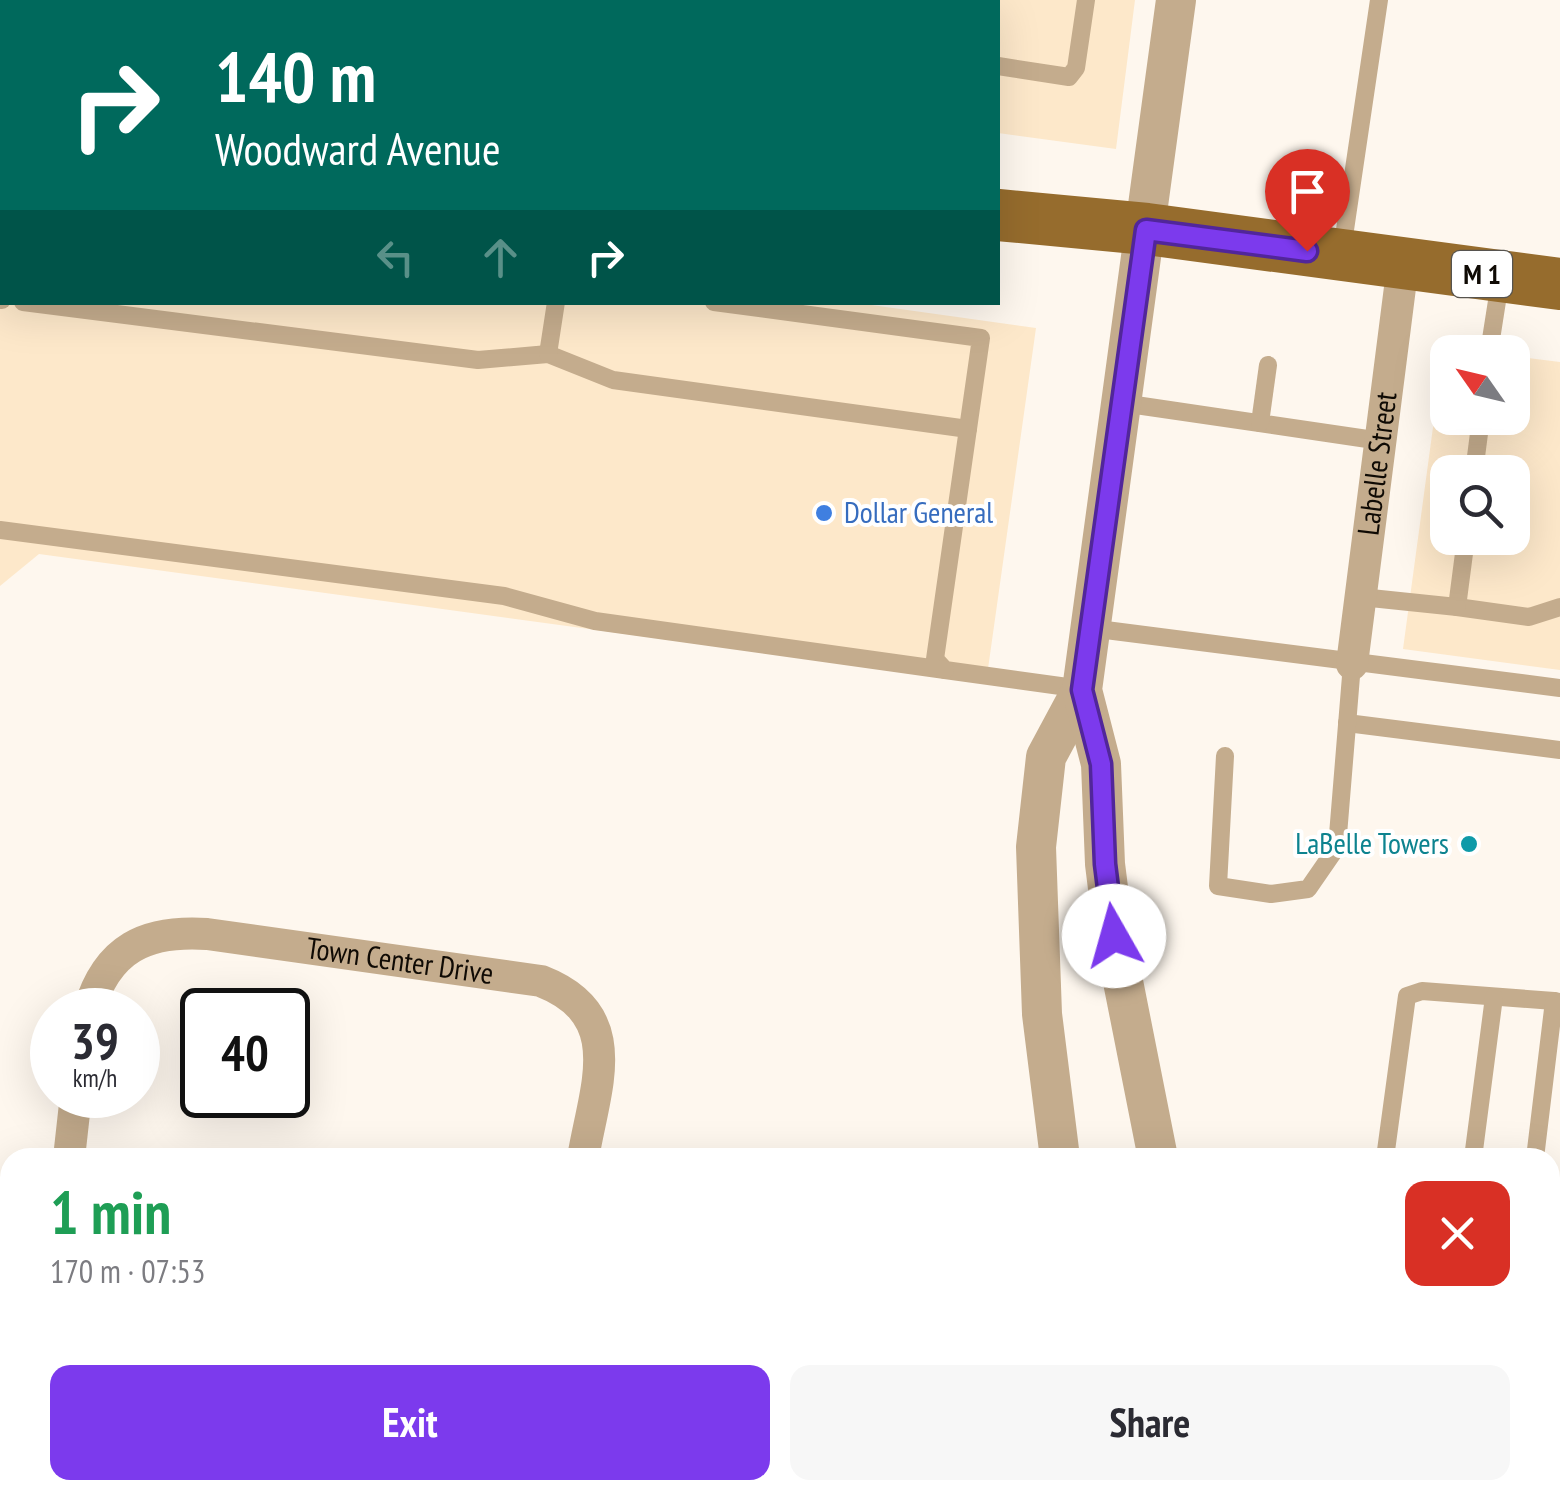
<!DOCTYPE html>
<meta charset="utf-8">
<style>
:root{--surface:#fff;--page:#f7f7f7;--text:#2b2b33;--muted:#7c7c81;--accent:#7c3aed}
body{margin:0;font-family:"PT Sans Narrow",sans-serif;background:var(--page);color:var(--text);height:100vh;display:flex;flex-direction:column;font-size:38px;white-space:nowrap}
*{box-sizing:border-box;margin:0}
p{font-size:32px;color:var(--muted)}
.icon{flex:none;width:55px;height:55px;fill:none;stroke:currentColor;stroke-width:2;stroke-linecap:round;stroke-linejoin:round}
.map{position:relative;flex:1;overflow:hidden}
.panel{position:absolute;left:0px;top:1148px;width:1560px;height:352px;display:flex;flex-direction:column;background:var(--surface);border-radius:30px 30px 0 0;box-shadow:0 10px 40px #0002}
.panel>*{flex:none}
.hud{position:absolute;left:0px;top:0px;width:1000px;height:305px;box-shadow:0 10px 40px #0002;background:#00695c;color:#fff;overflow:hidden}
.needle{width:65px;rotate:304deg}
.controls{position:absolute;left:1430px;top:335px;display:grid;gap:20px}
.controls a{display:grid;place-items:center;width:100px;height:100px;border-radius:20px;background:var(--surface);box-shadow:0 10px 40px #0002;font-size:50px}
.speed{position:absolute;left:30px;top:988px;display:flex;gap:20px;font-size:50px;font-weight:700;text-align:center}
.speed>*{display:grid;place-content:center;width:130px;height:130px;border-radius:50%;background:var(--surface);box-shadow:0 10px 40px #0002;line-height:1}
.speed small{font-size:25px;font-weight:400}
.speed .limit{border:5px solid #111;border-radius:15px;background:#fff;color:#111}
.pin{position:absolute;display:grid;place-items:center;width:85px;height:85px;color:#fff;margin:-102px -42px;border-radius:50% 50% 50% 0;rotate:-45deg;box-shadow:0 0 10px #0007}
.pin .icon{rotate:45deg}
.me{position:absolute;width:110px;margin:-55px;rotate:353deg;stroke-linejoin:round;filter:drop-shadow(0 0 8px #0008)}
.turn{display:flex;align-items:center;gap:35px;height:210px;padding:0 50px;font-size:45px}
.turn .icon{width:130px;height:130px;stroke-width:2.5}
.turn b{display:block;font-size:70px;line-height:85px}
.lanes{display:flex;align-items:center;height:95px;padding:0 50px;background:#0003;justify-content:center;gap:50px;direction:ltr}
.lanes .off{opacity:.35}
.round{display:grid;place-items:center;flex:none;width:105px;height:105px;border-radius:20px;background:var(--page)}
.overview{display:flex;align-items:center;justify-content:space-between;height:170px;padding:0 50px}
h1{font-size:60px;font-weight:700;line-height:75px;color:#1e9e55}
.button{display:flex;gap:20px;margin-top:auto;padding:20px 50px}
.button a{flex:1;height:115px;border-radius:20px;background:var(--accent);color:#fff;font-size:40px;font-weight:700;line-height:115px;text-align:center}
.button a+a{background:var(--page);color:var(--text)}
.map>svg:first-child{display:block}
</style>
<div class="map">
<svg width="1560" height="1499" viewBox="0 0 1560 1499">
<rect width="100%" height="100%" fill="#fef7ee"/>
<!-- built -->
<g fill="#fde8ca" fill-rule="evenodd">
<polygon points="151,0 1135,0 1116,149 998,133 998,2 150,2"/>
<polygon points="0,187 2,302 850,302 1036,328 986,683 39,554 0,586"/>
<path d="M1444,346L1489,352H1448V418H1512L1513,356L1560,362V670L1403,649ZM1448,472H1512V538H1448Z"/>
</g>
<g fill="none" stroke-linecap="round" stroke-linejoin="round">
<!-- service -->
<g stroke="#c4ac8d" stroke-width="18">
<polyline points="416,0 427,2"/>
<polyline points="117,2 117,0"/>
<polyline points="515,2 515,0"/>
<polyline points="596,2 596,0"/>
<polyline points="688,2 688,0"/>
<polyline points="998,66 1069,77 1076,68 1086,0"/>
<polyline points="0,208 2,208"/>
<polyline points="1342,250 1379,0"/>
<polyline points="0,300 2,300"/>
<polyline points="23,302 478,360 548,354 613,380 968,429"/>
<polyline points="714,302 981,338 935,659 945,670 1082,689"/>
<polyline points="1489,352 1500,282"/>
<polyline points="548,354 556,302"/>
<polyline points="1122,403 1381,441"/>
<polyline points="1260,423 1268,365"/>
<polyline points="1474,472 1481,418"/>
<polyline points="0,530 504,596 595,621 945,670"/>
<polyline points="1466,538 1457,607 1529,617 1560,607"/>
<polyline points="1361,597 1457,607"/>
<polyline points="1090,628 1560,688"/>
<polyline points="1347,723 1560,750"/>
<polyline points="1225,756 1218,886 1271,894 1308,889 1337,847 1352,664"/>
<polyline points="1385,1158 1407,996 1422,991 1554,1001"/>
<polyline points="1473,1158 1494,997"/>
<polyline points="1535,1158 1554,1001 1560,1002"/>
<polyline points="1495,1499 1496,1490"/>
</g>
<!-- minor -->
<g stroke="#c4ac8d" stroke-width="32">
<path id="s1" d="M1352,664L1403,264"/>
<path id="s2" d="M89,1010C107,948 146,930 207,934L541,981C628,1015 595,1086 583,1158"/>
<polyline points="69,1158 76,1095"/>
<polyline points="24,1499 25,1490"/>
<polyline points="542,1499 543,1490"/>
</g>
<!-- tertiary -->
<g stroke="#c4ac8d" stroke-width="40">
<polyline points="1060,1158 1042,1014 1036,847 1046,757 1082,690"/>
<polyline points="1158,1158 1114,936 1105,864 1101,764 1082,690 1176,0"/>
<polyline points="1100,1490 1102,1499"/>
<polyline points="1177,1499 1178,1490"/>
</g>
<!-- primary -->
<g stroke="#966c2d" stroke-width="52">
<polyline points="0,93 2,93"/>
<polyline points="998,215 1147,229 1560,284"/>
</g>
</g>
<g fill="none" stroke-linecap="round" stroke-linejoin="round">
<defs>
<polyline id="route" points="1114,936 1105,864 1101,764 1082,690 1146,230 1307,251"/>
</defs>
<!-- route casing -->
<use href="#route" stroke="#51269a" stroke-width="25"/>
<!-- route -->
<use href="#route" stroke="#7c3aed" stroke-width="18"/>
</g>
<!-- markers -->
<circle fill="#3f7fe0" stroke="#fff" stroke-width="4" cx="824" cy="513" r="10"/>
<circle fill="#0f9aa8" stroke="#fff" stroke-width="4" cx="1469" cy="844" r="10"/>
<g text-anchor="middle" stroke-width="8" stroke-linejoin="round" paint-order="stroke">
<!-- shield labels -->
<rect fill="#fff" stroke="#57544f" stroke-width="2.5" x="1452" y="251" width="60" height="46" rx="8"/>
<g font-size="28" font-weight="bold" fill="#0f0a04">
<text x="1482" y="284">M 1</text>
</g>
<!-- street labels -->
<g font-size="30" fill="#0f0a04" stroke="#fff">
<text dy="10" stroke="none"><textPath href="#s1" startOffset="202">Labelle Street</textPath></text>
<text dy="10" stroke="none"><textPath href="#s2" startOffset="350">Town Center Drive</textPath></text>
</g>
<!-- shop labels -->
<g font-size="30" fill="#366cbe" stroke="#fff" text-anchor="start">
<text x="844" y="523">Dollar General</text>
</g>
<!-- culture labels -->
<g font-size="30" fill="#0d838f" stroke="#fff" text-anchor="end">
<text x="1449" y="854">LaBelle Towers</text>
</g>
</g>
</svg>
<div class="controls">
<a><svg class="needle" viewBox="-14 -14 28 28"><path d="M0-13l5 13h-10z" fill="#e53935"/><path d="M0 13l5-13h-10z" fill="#7c7c81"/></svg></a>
<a><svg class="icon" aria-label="search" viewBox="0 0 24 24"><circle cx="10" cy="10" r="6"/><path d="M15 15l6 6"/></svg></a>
</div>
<div class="speed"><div>39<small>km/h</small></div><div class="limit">40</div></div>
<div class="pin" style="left:1307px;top:251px;background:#d93025"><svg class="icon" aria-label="arrive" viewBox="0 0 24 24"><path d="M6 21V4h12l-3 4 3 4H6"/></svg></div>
<svg class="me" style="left:1114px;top:936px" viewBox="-20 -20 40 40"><circle r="19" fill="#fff"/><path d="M0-13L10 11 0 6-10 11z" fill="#7c3aed"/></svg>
<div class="hud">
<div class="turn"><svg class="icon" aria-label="right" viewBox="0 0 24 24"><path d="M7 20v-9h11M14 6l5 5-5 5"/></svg><div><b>140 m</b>Woodward Avenue</div></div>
<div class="lanes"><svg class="icon off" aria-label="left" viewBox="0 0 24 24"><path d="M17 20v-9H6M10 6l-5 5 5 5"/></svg><svg class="icon off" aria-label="ahead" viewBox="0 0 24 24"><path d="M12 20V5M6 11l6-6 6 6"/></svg><svg class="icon" aria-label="right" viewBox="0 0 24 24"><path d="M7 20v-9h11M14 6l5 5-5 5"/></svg></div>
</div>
<section class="panel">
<div class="overview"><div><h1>1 min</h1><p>170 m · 07:53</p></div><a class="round" style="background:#d93025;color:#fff"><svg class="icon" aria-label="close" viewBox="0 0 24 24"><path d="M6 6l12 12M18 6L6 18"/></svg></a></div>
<div class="button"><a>Exit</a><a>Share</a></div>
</section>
</div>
